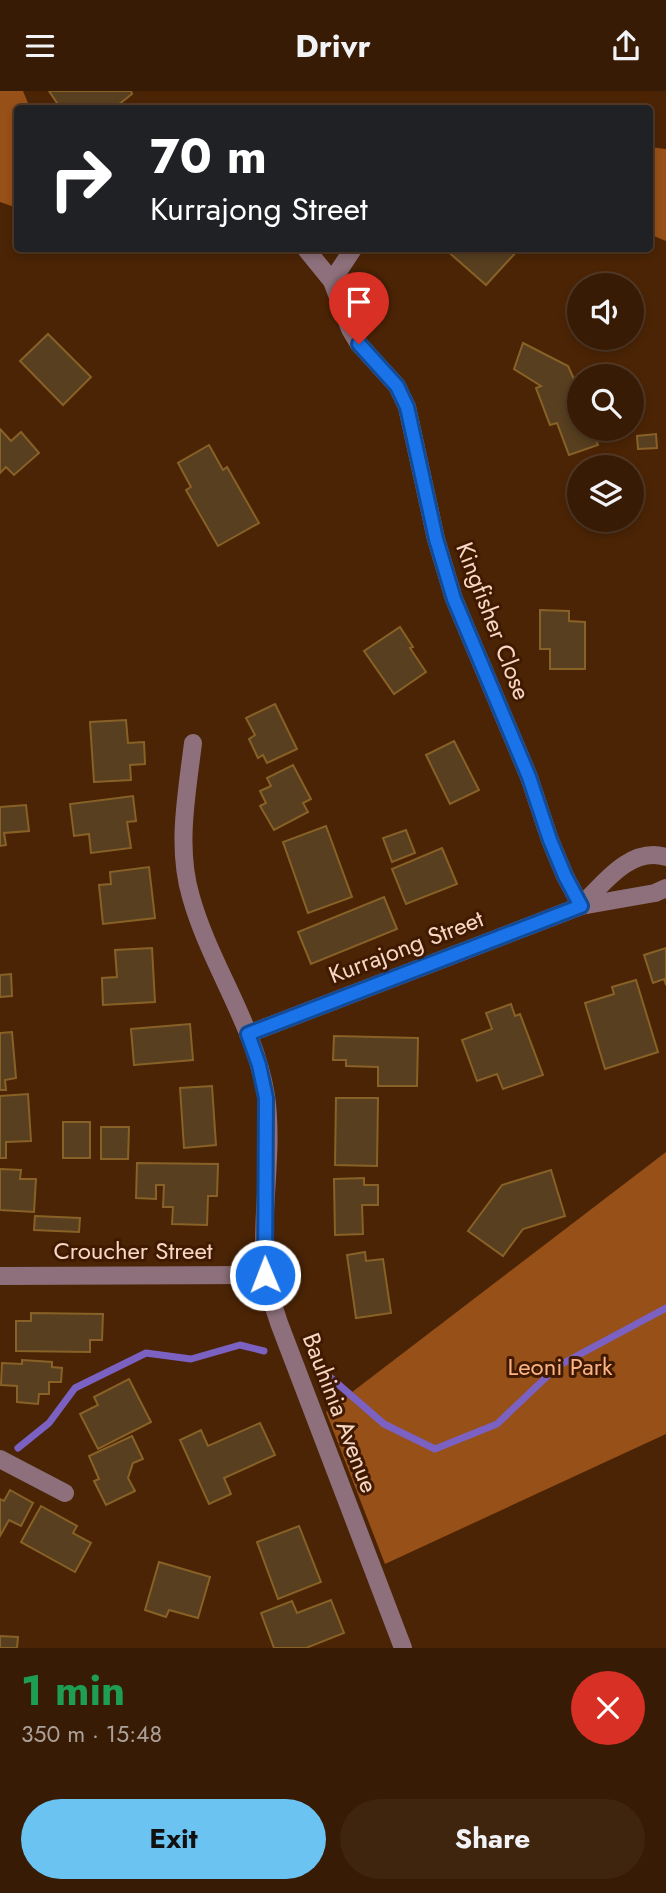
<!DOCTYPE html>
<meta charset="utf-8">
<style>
:root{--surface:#381b04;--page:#3f240e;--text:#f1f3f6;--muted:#aba19a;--line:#523926;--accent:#6bc3f2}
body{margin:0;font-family:Jost,sans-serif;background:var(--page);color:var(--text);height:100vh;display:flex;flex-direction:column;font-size:26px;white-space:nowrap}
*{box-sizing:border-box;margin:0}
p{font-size:23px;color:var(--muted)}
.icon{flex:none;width:38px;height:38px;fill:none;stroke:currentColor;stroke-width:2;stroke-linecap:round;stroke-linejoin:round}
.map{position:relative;height:1557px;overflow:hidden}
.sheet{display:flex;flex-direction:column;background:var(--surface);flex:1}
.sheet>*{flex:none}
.banner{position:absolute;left:14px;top:14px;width:639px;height:147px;border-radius:7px;box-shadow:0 4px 10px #0003,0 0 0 2px var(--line);background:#202124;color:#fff;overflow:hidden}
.tools{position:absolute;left:567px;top:182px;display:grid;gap:14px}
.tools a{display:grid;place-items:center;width:77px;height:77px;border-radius:50%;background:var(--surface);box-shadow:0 4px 10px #0003,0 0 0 2px var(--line);font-size:35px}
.pin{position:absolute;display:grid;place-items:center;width:60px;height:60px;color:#fff;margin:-72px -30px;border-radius:50% 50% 50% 0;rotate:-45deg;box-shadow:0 0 7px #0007}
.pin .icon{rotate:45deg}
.me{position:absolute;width:77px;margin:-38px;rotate:359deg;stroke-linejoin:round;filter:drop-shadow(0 0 5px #0008)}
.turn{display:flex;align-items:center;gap:24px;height:147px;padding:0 21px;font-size:32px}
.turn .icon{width:91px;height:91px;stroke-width:2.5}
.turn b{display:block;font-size:49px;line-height:60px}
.round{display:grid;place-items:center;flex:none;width:74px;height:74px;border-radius:37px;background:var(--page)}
.head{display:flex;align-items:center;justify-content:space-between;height:119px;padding:0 21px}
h1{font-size:42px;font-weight:700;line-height:52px;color:#1e9e55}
.cta{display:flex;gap:14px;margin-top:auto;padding:14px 21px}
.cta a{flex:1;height:80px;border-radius:42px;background:var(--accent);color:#111;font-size:28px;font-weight:700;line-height:80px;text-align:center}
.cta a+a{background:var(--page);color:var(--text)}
header{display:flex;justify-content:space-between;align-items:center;height:91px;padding:0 21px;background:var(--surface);font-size:32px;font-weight:700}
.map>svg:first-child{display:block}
</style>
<header><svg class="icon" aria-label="menu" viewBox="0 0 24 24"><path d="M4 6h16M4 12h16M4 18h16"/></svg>Drivr<svg class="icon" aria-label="share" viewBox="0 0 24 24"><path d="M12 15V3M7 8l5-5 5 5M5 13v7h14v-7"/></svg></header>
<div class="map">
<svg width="666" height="1557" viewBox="0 0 666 1557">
<rect width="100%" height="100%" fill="#4b2405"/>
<!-- forest -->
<g fill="#975017">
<polygon points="0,0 23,0 30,17 18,18 17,117 0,111"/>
<polygon points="649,56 666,58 666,150 649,143"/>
<polygon points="666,1061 666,1343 385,1473 326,1321"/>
</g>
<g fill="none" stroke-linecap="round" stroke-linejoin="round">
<!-- stream -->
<g stroke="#7b61c1" stroke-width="7">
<polyline points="331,1287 384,1333 435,1358 497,1333 558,1275 666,1217"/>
<polyline points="18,1357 49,1332 75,1297 146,1262 191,1268 240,1254 264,1260"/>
</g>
</g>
<!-- building -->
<g fill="#573f1f" stroke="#886127" stroke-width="2">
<polygon points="49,0 131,0 132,3 113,18 61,18"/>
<polygon points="445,158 519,158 486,194"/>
<polygon points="48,243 91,286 63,314 20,270"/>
<polygon points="523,252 568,275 579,299 579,338 604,338 603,342 592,339 598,354 569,364 557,332 550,334 536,297 541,295 514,278"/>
<polygon points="0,338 11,350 21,341 39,362 14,384 6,376 0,382"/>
<polygon points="656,343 657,357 638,358 637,345"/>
<polygon points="209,354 223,379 227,376 259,432 218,455 186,399 191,396 178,372"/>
<polygon points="540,519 569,520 569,530 585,531 585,578 550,578 550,558 540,558"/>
<polygon points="400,536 413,556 410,557 426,581 394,603 364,560"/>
<polygon points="275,613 297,658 267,672 263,664 258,667 249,648 255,644 246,627"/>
<polygon points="126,629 128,652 144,651 145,673 130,674 131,689 94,691 90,631"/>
<polygon points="454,650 479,699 450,713 426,664"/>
<polygon points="293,674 311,708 303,712 308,721 274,739 260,715 266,712 260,700 271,695 267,687"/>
<polygon points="133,705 136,730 127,731 131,757 91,762 89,743 74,745 70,713"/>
<polygon points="26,714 29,740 4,742 6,754 0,755 0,716"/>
<polygon points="326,735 352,806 308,822 283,751"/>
<polygon points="406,739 415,762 392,771 383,747"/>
<polygon points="442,757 457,793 406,813 392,778"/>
<polygon points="149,776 155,827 103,833 99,794 111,793 110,781"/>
<polygon points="384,806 397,838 311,873 298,841"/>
<polygon points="152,857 155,911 103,914 102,887 117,886 115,859"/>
<polygon points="666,857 666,894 664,888 653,892 644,864"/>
<polygon points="11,883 12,905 0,906 0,884"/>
<polygon points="636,889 658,961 605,978 585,912 614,903 612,896"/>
<polygon points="511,913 515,925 520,923 543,984 503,998 497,983 477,990 462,949 492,938 486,922"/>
<polygon points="190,933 193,969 134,974 131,938"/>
<polygon points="12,941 16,987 5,989 6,999 0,999 0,942"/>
<polygon points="334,945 418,947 417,995 378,995 378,976 346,975 346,969 333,969"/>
<polygon points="212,995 216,1054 184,1057 180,997"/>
<polygon points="28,1003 31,1050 6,1051 6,1067 0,1067 0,1005"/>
<polygon points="336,1007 378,1007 377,1075 335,1074"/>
<rect x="63" y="1031" width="27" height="36"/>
<polygon points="101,1036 129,1036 128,1068 101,1068"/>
<polygon points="137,1072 218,1073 217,1105 208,1105 207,1134 172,1133 173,1116 163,1116 164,1094 156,1094 156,1108 136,1107"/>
<polygon points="0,1078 21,1079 20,1088 36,1088 34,1121 0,1119"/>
<polygon points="551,1079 565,1125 523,1138 503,1165 468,1140 502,1094"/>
<polygon points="364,1087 364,1094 378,1094 378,1114 362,1114 363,1143 335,1144 334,1088"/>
<polygon points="35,1125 80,1127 79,1141 34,1139"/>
<polygon points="365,1161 366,1170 383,1168 391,1222 356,1227 347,1164"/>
<polygon points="31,1222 103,1223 102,1249 90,1249 90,1261 16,1260 16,1230 31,1230"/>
<polygon points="22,1269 52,1271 52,1276 62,1277 61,1291 49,1291 49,1303 39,1303 38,1313 17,1311 17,1295 1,1294 2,1272 22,1273"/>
<polygon points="129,1288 151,1331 98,1358 80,1323 98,1314 94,1306"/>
<polygon points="260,1332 275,1364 224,1387 231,1403 209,1413 180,1349 201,1339 208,1355"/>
<polygon points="132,1345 143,1368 133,1372 128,1387 135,1400 106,1414 94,1390 99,1388 89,1365"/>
<polygon points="10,1399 33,1412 21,1435 9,1429 0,1445 0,1408 4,1410"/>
<polygon points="41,1415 77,1435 73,1442 91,1452 75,1481 21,1451"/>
<polygon points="299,1435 321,1491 278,1508 257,1451"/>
<polygon points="159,1471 210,1486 198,1527 169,1519 166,1526 145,1519"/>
<polygon points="331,1509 344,1542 306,1557 274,1557 261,1522 292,1510 297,1522"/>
<polygon points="0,1545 18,1546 17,1557 0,1557"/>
</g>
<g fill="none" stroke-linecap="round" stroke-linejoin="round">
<!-- minor -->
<g stroke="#8d707b" stroke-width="18">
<polyline points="306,158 332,190 350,238 359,253 397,295 407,316 436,448 454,508 529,686 550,749 565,785 581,815"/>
<polyline points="332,190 353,158"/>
<path d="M193,652C187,702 176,756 191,806C210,874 255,934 266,1005C274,1062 260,1123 265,1181C267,1198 274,1216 279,1232L403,1557"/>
<path d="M581,815C603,793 630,755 666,766"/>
<polyline points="248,943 581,815 655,802 666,797"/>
<polyline points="0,1185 265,1184"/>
<polyline points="0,1368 65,1402"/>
</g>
</g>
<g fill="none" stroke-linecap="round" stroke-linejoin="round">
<defs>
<polyline id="route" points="265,1184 266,1007 259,974 248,943 581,815 565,785 550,749 529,686 454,508 436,448 407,316 397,295 359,253"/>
</defs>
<!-- route casing -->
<use href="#route" stroke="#114b97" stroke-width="18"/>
<!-- route -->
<use href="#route" stroke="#1a73e8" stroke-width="12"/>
</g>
<g text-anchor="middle" stroke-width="6" stroke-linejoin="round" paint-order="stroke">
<!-- street labels -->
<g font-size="24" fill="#f8d8c4" stroke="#401a00">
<text transform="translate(493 530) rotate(69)" y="8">Kingfisher Close</text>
<text transform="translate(406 856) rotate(-21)" y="8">Kurrajong Street</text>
<text x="133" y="1168">Croucher Street</text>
<text transform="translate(340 1322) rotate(69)" y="8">Bauhinia Avenue</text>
</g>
<!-- park labels -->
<g font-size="24" fill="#fcb385" stroke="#401a00">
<text x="560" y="1284">Leoni Park</text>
</g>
</g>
</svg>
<div class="tools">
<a><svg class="icon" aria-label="sound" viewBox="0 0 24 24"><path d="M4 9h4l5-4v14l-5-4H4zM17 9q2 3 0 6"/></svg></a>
<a><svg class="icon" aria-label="search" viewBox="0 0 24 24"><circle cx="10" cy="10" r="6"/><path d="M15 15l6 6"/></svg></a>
<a><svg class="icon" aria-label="layers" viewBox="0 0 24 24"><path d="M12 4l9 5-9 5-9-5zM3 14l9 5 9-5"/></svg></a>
</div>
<div class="pin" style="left:359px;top:253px;background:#d93025"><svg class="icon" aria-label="arrive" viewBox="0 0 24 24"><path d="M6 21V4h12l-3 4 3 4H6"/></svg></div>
<svg class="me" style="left:265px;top:1184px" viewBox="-20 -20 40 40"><circle r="17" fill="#1a73e8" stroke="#fff" stroke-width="3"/><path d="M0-11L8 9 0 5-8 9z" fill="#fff"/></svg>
<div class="banner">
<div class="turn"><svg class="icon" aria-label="right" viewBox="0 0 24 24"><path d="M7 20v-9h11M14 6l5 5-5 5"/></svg><div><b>70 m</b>Kurrajong Street</div></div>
</div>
</div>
<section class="sheet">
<div class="head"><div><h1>1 min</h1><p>350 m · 15:48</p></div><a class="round" style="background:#d93025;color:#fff"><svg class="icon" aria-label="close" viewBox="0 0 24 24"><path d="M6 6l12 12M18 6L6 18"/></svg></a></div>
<div class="cta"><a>Exit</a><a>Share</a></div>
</section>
